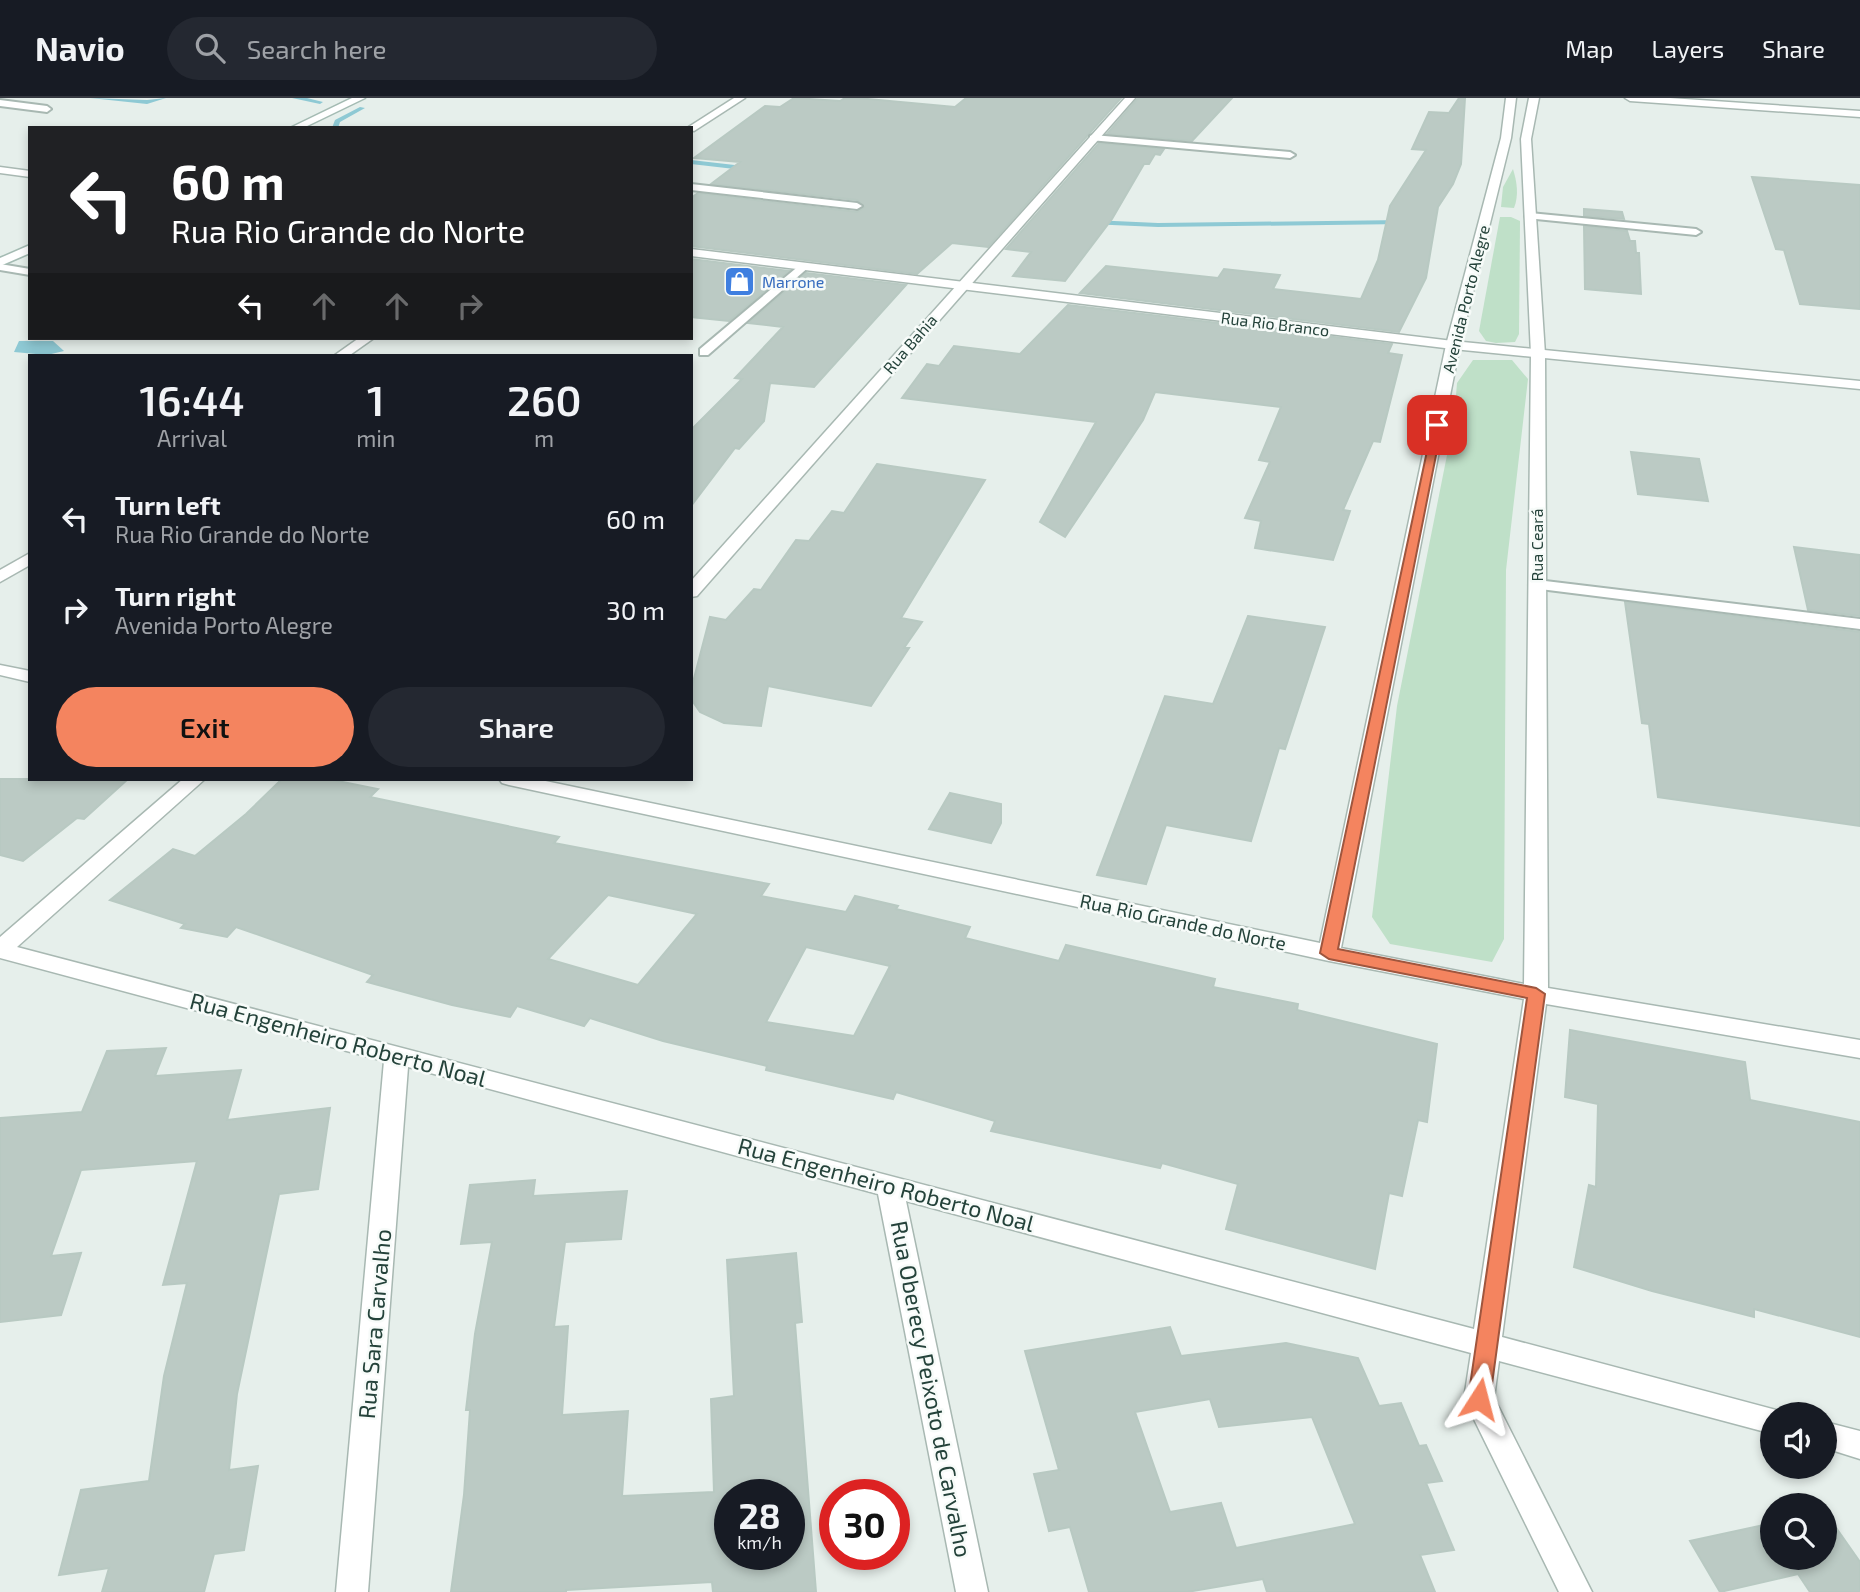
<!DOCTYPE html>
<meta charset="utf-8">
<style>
:root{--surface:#171b24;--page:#242831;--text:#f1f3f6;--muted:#9ea1a6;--line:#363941;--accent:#f4845f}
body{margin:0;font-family:"Exo 2",sans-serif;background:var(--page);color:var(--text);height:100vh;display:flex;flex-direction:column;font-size:26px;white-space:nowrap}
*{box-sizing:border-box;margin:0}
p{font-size:23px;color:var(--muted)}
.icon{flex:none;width:38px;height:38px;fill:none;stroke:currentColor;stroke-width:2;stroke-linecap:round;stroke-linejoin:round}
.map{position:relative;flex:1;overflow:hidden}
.sheet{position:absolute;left:28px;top:256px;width:665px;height:427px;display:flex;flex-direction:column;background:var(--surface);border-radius:0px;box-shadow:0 4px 10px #0003}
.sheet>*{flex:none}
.top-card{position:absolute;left:28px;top:28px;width:665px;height:214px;border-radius:0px;box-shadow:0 4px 10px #0003;background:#202124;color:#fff;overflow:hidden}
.tools{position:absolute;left:1760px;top:1304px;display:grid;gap:14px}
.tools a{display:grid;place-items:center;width:77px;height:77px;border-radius:50%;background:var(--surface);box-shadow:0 4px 10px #0003;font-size:35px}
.speed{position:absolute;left:714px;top:1381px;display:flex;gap:14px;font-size:35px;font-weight:700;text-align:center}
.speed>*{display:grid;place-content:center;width:91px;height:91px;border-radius:50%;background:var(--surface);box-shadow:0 4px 10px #0003;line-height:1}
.speed small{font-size:18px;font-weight:400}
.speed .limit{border:10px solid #d22;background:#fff;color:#111}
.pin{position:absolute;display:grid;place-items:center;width:60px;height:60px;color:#fff;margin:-30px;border-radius:14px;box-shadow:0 4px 10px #0006}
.me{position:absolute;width:77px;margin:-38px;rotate:9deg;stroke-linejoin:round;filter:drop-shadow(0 0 5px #0008)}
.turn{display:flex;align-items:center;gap:24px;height:147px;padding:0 28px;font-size:32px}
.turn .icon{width:91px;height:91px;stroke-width:2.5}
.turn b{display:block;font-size:49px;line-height:60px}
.lanes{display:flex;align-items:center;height:66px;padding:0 28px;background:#0003;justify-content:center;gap:35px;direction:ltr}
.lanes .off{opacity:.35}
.eta{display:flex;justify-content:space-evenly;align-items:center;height:119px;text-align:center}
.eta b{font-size:42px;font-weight:600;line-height:49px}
.button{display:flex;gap:14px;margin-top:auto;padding:14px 28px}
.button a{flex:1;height:80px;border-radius:42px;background:var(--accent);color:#111;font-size:28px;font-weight:600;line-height:80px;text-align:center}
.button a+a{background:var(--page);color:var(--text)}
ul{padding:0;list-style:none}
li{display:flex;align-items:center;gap:21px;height:91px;padding:0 28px}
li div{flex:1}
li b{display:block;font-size:26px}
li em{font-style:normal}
header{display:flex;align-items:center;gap:42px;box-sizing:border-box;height:98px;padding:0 35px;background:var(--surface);border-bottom:2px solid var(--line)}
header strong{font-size:33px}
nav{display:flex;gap:38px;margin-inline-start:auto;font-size:24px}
.search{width:490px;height:63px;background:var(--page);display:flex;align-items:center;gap:18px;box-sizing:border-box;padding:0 24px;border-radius:38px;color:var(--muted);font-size:26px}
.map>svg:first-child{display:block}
</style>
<header>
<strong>Navio</strong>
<div class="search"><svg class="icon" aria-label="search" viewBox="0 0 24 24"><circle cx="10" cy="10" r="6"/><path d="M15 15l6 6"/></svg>Search here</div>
<nav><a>Map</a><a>Layers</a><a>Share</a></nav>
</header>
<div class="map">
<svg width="1860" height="1494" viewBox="0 0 1860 1494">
<rect width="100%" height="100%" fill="#e6efeb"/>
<!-- green -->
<g fill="#bfe0c8">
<path d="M1513,71C1517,84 1519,97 1514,110L1501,109L1503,89Z"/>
<polygon points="1500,119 1511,119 1520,123 1519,236 1515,244 1496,245 1486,243 1479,233"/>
<polygon points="1473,262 1512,262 1528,281 1506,472 1504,841 1492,864 1390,846 1372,819 1397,608 1454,322 1457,285"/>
</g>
<!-- water -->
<polygon fill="#8ec9d4" points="19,243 53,243 64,253 47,257 14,254"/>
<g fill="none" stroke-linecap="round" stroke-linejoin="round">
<!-- stream -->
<g fill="#8ec9d4" fill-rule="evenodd">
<polygon points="90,0 147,2 166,0 147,6"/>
<polygon points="292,0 307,0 323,4 320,6"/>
<polygon points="360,9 365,10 340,24 338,30 332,30 335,22"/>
<polygon points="691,62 752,69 755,71 752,73 691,66"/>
<polygon points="1092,122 1158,125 1404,122 1408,124 1404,126 1158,129 1089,126 1088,124"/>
</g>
</g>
<!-- building -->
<g fill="#bbcac4" stroke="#b8c9c2" stroke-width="2" fill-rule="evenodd">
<polygon points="794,0 840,3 845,0 857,0 955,9 966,0 1121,0 988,149 952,145 917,176 691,148 691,100 698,95 857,114 864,109 857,102 711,86 740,64 694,60 765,8 780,9"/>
<polygon points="1138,0 1232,0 1192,43 1107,36"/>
<polygon points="1459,0 1465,0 1461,66 1453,86 1438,109 1426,180 1399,234 1080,195 1106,168 1218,180 1224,171 1280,177 1273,191 1361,201 1378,162 1390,108 1426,52 1412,51 1429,14 1449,15"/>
<polygon points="1099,45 1164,51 1160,57 1155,56 1149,66 1144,66 1112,121 1065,183 1013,178 1031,154 1006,151"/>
<polygon points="1752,79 1860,87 1860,211 1800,206 1784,152 1776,151"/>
<polygon points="1584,111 1622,114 1624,121 1584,118"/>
<polygon points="1584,128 1627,133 1630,143 1635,143 1636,155 1639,155 1641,196 1585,191"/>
<polygon points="691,161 789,173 729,223 691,219"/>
<polygon points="806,175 906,187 814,289 770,285 764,323 739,351 735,350 691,408 691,332 742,281 735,280 783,229 748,225"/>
<polygon points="1068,207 1392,246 1388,255 1402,257 1380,344 1373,343 1343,412 1350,413 1333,462 1255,450 1261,423 1245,420 1270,364 1259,362 1281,309 1155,294 1143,322 1065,439 1040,424 1096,324 902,300 927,266 939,268 954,248 1020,256"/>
<polygon points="1631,354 1699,361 1708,403 1638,396"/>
<polygon points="877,366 985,382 901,520 922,524 904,550 909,550 871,608 768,588 761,628 724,625 700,614 691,601 691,592 710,519 726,522 754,491 761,492 796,442 809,443 832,413 844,415"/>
<polygon points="1794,449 1860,457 1860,518 1808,512"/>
<polygon points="1625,504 1860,534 1860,728 1658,699 1649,626 1642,625"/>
<polygon points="1248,518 1325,529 1285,651 1279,650 1251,743 1166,727 1146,786 1097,777 1165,598 1213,606"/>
<polygon points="0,681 128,681 84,721 77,720 23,763 0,757"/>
<path d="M282,681H328L378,691L370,699L559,739L554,745L769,786L761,798L846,814L855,798L898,808L896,811L970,829L965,840L1059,863L1066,847L1215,881L1213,889L1298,906L1297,912L1437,946L1427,1024L1418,1022L1402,1098L1389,1095L1375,1171L1226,1131L1238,1086L1162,1065L1160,1070L991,1033L995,1023L896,994L893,1001L766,972L767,968L663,943L590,920L584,928L517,908L510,919L452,907L367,884L373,877L236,829L227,839L181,830L185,826L110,802L173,751L195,758L246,716ZM608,797L697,816L638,887L548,861ZM806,849L890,868L854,938L766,924Z"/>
<polygon points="950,695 1001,706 1001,725 991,745 929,731"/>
<polygon points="1570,932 1745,964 1750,1002 1860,1024 1860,1239 1754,1211 1754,1219 1652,1193 1574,1169 1589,1087 1596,1089 1598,1006 1565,999"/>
<polygon points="166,950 155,978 241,972 227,1022 330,1010 318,1091 279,1096 237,1296 229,1372 258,1368 244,1452 214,1456 204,1494 102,1494 109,1470 59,1477 81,1392 149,1383 164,1278 187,1185 163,1187 197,1063 81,1072 51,1158 81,1155 61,1217 0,1224 0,1020 82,1014 107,953"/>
<path d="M535,1082L533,1098L627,1093L621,1141L565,1144L554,1229L568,1228L562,1317L628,1313L622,1398L714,1394L711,1301L734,1298L727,1162L796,1155L802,1224L795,1225L816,1494H713L712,1484L566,1492V1494H451L464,1397L470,1312H466L475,1236L492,1144L461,1146L470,1087ZM730,1396H789V1456H730Z"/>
<path d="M1170,1229L1181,1258L1286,1245L1358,1260L1379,1308L1401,1305L1419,1348L1426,1347L1442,1383L1426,1385L1454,1452L1420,1457L1435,1494H1267L1263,1481L1187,1494H1089L1070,1429L1049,1433L1034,1376L1059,1372L1025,1253ZM1210,1301L1219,1329L1312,1319L1355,1426L1236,1450L1221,1405L1170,1414L1135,1314Z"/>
<polygon points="1825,1414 1860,1464 1860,1494 1810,1494 1798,1476 1720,1494 1690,1443 1773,1425 1773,1460 1825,1460"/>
</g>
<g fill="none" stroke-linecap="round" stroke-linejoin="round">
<defs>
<g id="service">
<polygon points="0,2 47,8 51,11 47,14 0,8"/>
<polygon points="1093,37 1290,54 1295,57 1290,60 1090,42 1090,38"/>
<polygon points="691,86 857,105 862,108 857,111 691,92"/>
<polygon points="1530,115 1696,131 1701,134 1696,137 1526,120 1525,118"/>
<polygon points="0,166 30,171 30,177 0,172"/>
<polygon points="801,166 810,168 708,257 700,257 700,251"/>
<polygon points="1537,482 1860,521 1860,531 1532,490 1529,487 1532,484"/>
</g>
<g id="minor">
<polygon points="734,0 745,0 694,33 687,30"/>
<polygon points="1125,0 1135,0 697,498 691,499 691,483"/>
<polygon points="1506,0 1516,0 1511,40 1460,247 1341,850 1524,886 1531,256 1521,41 1529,0 1539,0 1531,41 1545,256 1548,890 1860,942 1860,960 1546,906 1502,1239 1784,1314 1785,1316 1773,1316 1773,1336 1499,1263 1494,1300 1592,1494 1559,1494 1464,1301 1471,1255 906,1103 988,1494 956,1494 878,1096 408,969 368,1494 336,1494 384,963 0,860 0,839 183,681 205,681 17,849 1474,1231 1524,901 1329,863 509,687 502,685 499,681 536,681 1320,845 1446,247 1501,40"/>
<polygon points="1625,0 1670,0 1860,13 1860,19 1630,3"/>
<polygon points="359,240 374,240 350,257 335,257"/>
<polygon points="30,455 30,467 0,484 0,472"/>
<polygon points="0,567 30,573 30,584 0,577"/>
<polygon points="1825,1324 1860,1333 1860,1361 1825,1350"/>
</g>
<g id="tertiary">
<polygon points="0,69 30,73 30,79 0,75"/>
<polygon points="691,151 1453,243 1860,283 1860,291 1453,251 691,158"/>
</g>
<g id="secondary">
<polygon points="352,0 365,0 303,30 290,30"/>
<polygon points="30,147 30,155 0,168 0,160"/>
</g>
</defs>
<!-- service casing -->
<use href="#service" stroke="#a8b8b2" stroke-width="4"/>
<!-- minor casing -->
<use href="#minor" stroke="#a8b8b2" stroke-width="3"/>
<!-- tertiary casing -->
<use href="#tertiary" stroke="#a8b8b2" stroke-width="3"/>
<!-- secondary casing -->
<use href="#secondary" stroke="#a4bbb3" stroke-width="3"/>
<!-- service -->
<use href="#service" fill="#fff" fill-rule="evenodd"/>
<!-- minor -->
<use href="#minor" fill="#fff" fill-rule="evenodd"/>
<!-- tertiary -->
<use href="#tertiary" fill="#fff" fill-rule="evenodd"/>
<!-- secondary -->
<use href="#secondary" fill="#fff" fill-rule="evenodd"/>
</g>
<!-- route -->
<polygon fill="#f4845f" stroke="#9f563e" stroke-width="2" points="1433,325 1442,327 1338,851 1536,890 1545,896 1490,1301 1487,1308 1479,1311 1471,1308 1468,1301 1527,900 1329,861 1320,855"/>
<!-- icons -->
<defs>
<symbol id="shop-square" viewBox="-11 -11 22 22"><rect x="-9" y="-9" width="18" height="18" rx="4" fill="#3f7fe0" stroke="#f7fbf9"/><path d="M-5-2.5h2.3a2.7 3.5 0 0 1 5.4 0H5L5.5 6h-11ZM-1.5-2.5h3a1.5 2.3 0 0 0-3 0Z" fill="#fff"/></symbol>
</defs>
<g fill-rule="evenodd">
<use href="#shop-square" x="722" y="166" width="35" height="35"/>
</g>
<g text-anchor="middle" stroke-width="5" stroke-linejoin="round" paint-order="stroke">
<!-- far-shop labels -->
<g font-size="16" fill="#366cbe" stroke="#f7fbf9" text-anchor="start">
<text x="762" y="190">Marrone</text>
</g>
<!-- far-street labels -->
<g font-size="16" fill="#24423a" stroke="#f7fbf9">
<text transform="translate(1466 201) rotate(-76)" y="6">Avenida Porto Alegre</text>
<text transform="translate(1275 226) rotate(7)" y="6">Rua Rio Branco</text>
<text transform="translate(910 246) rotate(-49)" y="6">Rua Bahia</text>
<text transform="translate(1537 447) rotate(-90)" y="6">Rua Ceará</text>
</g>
<!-- street labels -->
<g font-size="19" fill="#24423a" stroke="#f7fbf9">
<text transform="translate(1183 824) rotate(12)" y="7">Rua Rio Grande do Norte</text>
</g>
<!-- near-street labels -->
<g font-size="23" fill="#24423a" stroke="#f7fbf9">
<text transform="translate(338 942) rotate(15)" y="8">Rua Engenheiro Roberto Noal</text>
<text transform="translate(886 1087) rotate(15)" y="8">Rua Engenheiro Roberto Noal</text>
<text transform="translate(375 1226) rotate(-85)" y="8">Rua Sara Carvalho</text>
<text transform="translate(931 1291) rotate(79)" y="8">Rua Oberecy Peixoto de Carvalho</text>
</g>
</g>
</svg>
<div class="tools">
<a><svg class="icon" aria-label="sound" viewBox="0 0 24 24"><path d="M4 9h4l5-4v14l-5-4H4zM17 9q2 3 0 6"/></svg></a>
<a><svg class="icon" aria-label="search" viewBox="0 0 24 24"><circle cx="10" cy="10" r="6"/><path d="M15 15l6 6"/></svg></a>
</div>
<div class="speed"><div>28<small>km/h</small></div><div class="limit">30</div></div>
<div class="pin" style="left:1437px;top:327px;background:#d93025"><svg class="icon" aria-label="arrive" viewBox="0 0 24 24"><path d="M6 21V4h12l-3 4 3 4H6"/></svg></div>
<svg class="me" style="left:1479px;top:1301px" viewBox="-20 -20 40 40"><path d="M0-17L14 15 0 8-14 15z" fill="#f4845f" stroke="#fff" stroke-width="4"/></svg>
<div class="top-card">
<div class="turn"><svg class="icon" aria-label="left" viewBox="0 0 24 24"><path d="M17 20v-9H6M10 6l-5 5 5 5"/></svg><div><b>60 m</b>Rua Rio Grande do Norte</div></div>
<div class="lanes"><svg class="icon" aria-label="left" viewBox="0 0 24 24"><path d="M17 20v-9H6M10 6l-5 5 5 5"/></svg><svg class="icon off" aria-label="ahead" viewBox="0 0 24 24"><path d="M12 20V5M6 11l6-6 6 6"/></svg><svg class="icon off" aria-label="ahead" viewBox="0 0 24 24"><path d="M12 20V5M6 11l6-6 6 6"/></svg><svg class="icon off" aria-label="right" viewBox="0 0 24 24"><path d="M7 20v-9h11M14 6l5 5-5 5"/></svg></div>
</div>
<section class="sheet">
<div class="eta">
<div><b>16:44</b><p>Arrival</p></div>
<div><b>1</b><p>min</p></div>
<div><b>260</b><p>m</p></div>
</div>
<ul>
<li><svg class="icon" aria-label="left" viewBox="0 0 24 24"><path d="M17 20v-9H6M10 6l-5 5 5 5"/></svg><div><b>Turn left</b><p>Rua Rio Grande do Norte</p></div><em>60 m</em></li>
<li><svg class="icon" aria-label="right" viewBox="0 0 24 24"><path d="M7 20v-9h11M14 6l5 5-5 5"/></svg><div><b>Turn right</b><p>Avenida Porto Alegre</p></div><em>30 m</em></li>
</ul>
<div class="button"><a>Exit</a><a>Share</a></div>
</section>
</div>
